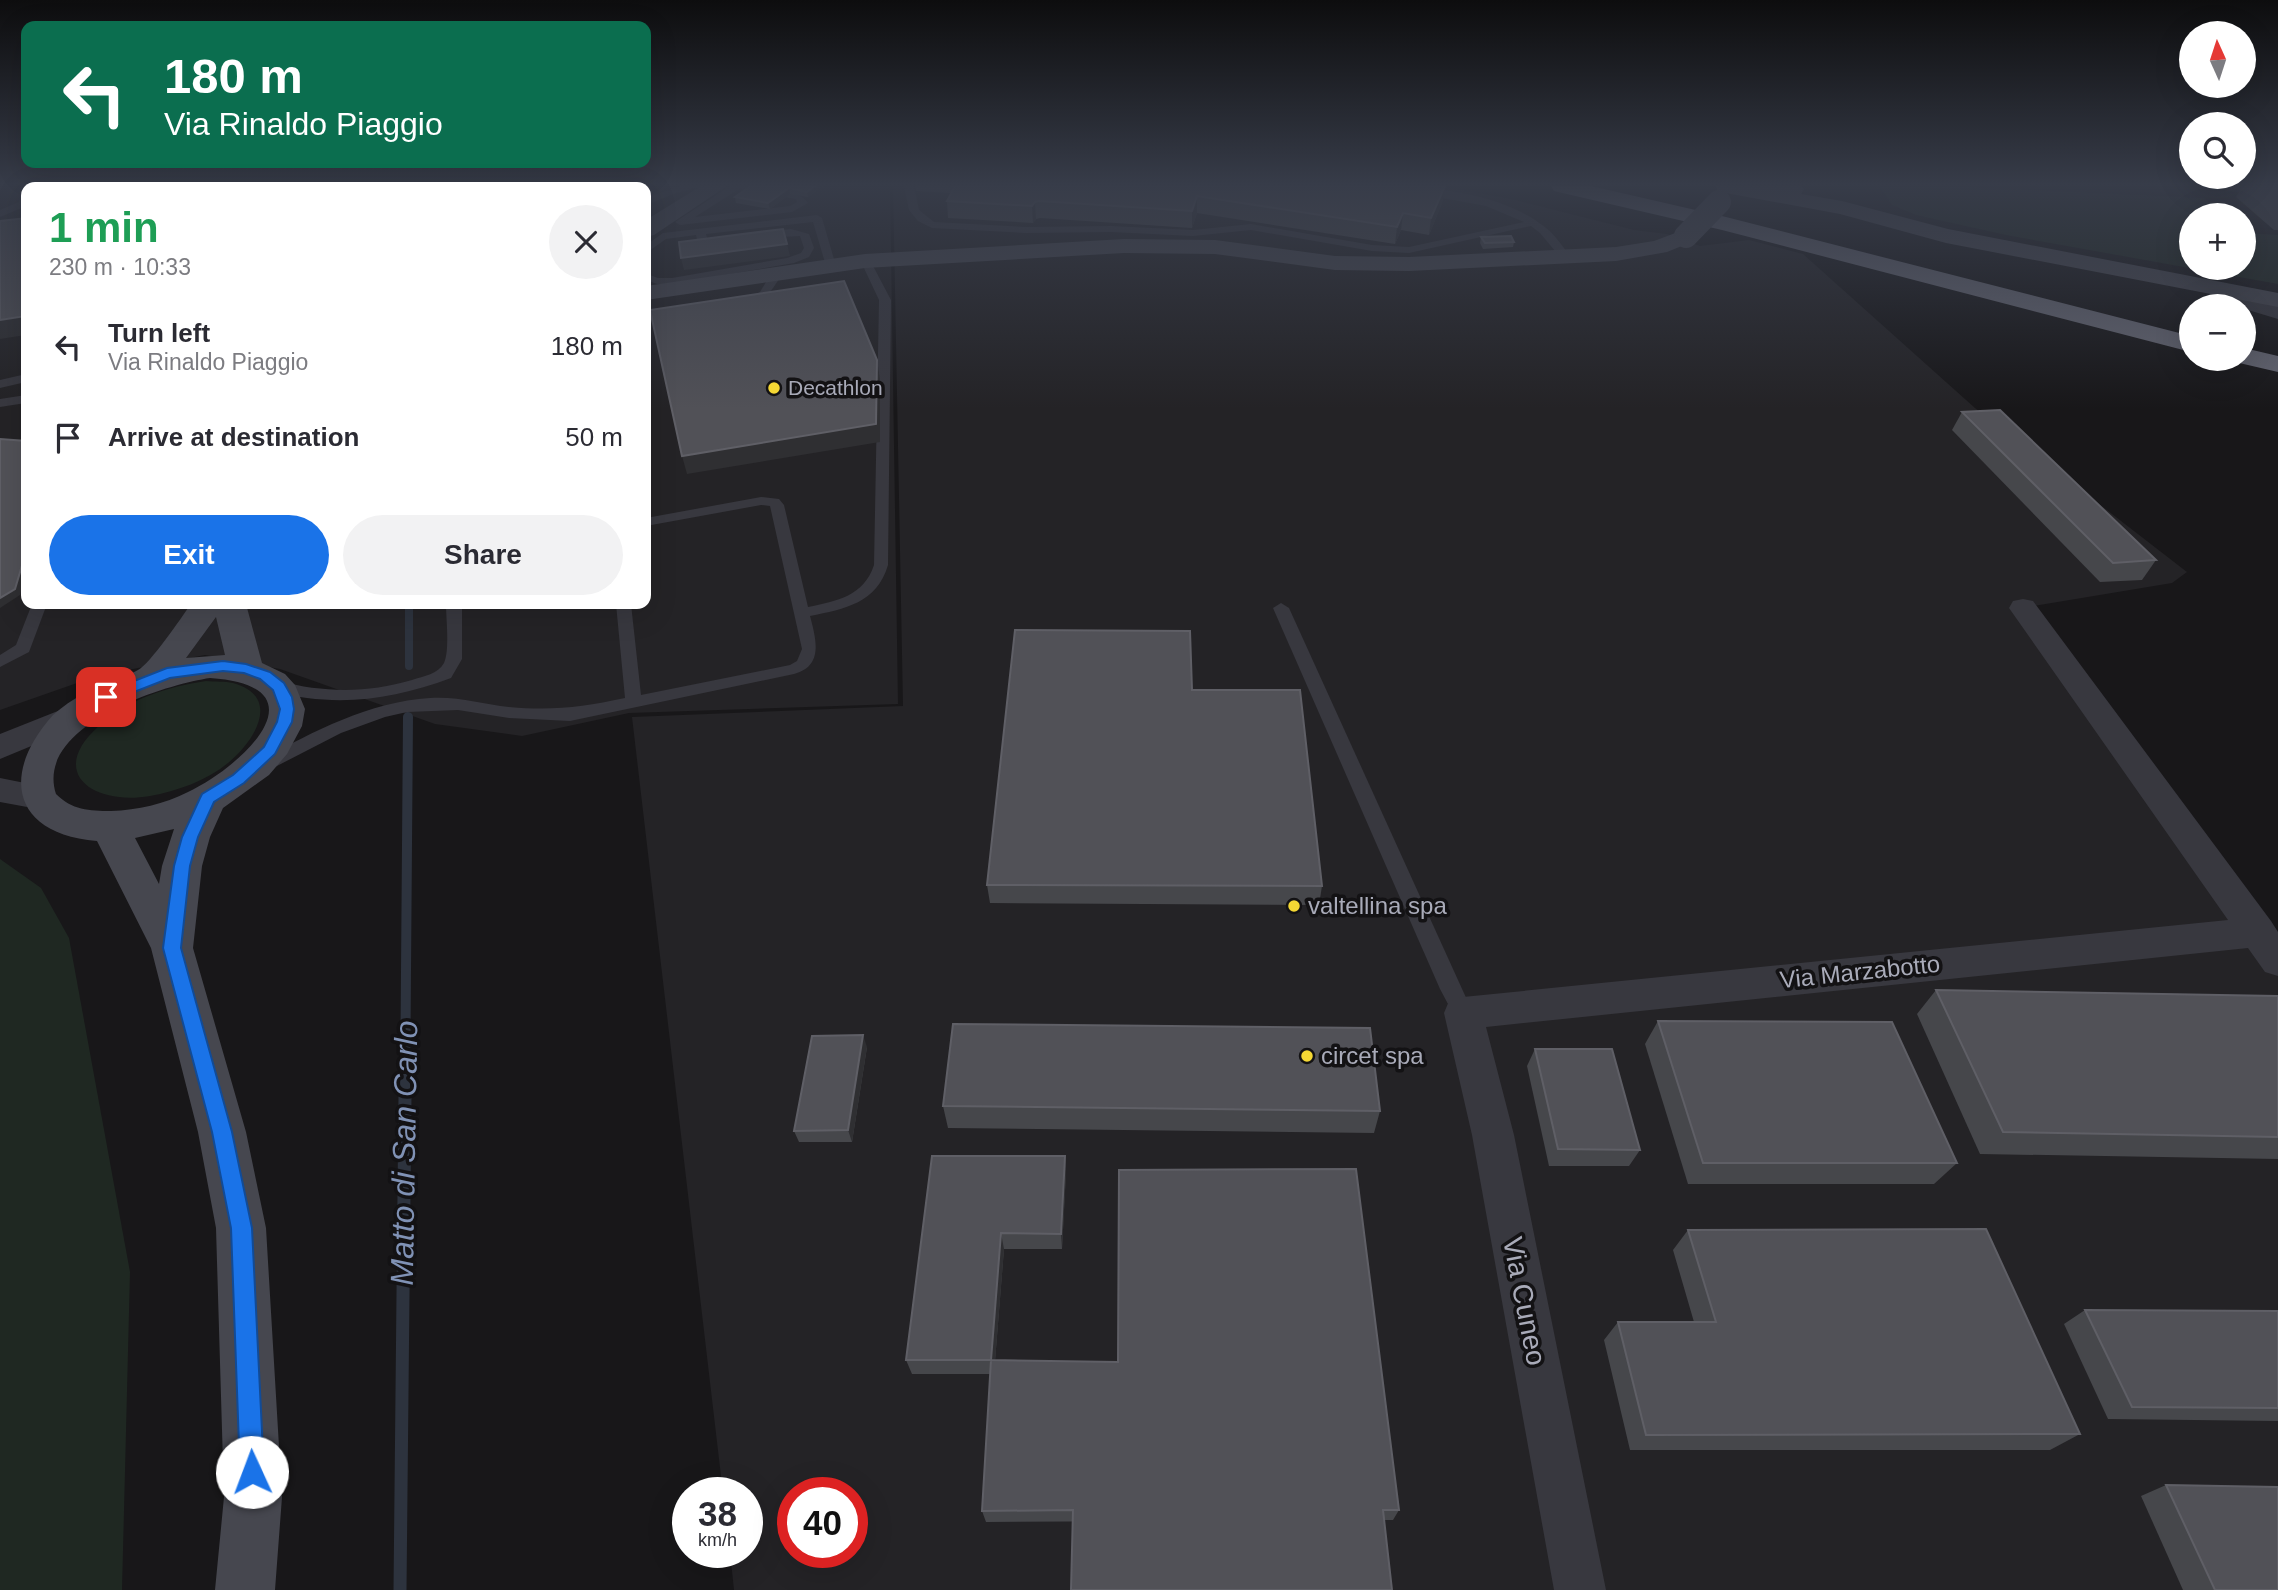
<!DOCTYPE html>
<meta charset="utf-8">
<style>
:root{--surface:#fff;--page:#f2f2f3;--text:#2b2b33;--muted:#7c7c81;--accent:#1a73e8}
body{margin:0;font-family:Helvetica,sans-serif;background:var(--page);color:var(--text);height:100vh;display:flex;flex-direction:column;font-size:26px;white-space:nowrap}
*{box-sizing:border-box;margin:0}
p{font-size:23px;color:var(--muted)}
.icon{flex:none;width:38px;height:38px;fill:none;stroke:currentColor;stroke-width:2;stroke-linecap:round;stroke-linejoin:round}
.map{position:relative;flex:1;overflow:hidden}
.side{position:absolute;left:21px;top:182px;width:630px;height:427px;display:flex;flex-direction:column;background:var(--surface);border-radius:14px;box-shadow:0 7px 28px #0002}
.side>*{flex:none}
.guide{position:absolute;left:21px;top:21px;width:630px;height:147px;border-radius:14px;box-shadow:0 7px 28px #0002;background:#0b6e4f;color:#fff;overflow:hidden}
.needle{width:46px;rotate:357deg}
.controls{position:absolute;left:2179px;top:21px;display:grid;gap:14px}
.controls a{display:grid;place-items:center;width:77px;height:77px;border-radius:50%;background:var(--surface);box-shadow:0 7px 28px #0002;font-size:35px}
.speed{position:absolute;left:672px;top:1477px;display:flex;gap:14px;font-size:35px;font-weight:700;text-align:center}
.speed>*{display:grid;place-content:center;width:91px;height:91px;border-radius:50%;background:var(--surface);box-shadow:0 7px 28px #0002;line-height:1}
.speed small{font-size:18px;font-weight:400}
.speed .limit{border:10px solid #d22;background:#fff;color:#111}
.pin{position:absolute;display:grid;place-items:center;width:60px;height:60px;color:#fff;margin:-30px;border-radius:14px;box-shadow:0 4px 10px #0006}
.me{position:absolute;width:77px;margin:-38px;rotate:358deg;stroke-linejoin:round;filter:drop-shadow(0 0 5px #0008)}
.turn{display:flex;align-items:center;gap:24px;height:147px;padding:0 28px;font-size:32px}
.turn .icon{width:91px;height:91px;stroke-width:2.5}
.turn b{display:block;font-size:49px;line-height:60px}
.round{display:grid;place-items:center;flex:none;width:74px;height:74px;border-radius:37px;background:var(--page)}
.headline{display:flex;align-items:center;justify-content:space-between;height:119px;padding:0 28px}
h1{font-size:42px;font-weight:700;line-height:52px;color:#1e9e55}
.cta{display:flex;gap:14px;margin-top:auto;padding:14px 28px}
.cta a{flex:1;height:80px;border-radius:42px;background:var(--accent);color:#fff;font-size:28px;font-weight:700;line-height:80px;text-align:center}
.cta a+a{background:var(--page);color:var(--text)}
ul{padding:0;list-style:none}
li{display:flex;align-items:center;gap:21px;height:91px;padding:0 28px}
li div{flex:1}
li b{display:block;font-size:26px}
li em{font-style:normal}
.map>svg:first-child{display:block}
</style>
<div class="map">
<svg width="2278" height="1590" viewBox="0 0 2278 1590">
<rect width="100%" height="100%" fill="#181719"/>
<!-- built -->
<g fill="#242326" fill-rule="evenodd">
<path d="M0,186H890L898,704L629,713L522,736L435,724L280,669L205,655L97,676L0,710ZM26,187H646V604H26Z"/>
<path d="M893,186H1439L1511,199L1634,230L1667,234L1700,246L1749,240L1803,254L1975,408L2187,572L2172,583L2022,608L2278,965V1590H734L730,1552H747V1493H723L632,717L903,706ZM793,1493H852V1552H793Z"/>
</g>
<!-- green -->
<g fill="#1f2822">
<polygon points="1879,186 1946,186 2204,198 2223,215 2191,215 2191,268 2244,268 2244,233 2278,235 2278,284 2006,235 1916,215 1892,205"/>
<path d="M206,681C215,682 225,681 233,683C283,697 254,742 228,763C206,781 177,791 150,796C94,806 45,773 100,725C131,698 167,687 206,681Z"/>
<polygon points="0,859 41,888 69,938 130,1272 122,1590 0,1590"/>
</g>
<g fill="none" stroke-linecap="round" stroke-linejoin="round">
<!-- stream-far2 -->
<polyline stroke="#2d333e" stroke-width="8" points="409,604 409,666"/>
<!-- stream-far1 -->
<polyline stroke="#2d333e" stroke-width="10" points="405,1098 408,717"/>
<!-- stream -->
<polyline stroke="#2d333e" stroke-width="13" points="400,1590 405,1096"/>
<!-- lane -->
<g fill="#38383f" fill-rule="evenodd">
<rect x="374" y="186" width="10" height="1"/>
<rect x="443" y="186" width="10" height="1"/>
<polygon points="651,186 646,190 646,187 639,187"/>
<polygon points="680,186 703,186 676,193 646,205 646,198"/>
<path d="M730,186C750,186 797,186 808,203L792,212L680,225L675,222ZM739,189L796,199L797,202L790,206L695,217Z"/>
<path d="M904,186H914L919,210L934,222L1025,227L1111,226L1193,230L1251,224L1372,245L1409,247L1524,222L1486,206L1376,186C1430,186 1502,192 1546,228C1555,235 1563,247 1570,256L1561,258L1540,233L1531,226L1409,253L1372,251L1251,230L1193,236L1111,232L1025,233L932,228L918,221L909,210Z"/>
<polygon points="26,193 26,206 0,217 0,210 19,202 22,194"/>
<polygon points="817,215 822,218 836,266 835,268 826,266 813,222 706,234 707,238 724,238 724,242 698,244 696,235 666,239 646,253 646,245 663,233"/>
<polygon points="791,229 809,234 814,248 809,257 794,263 672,284 657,284 646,280 647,274 658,278 672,278 787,258 801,253 804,248 800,236 762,238 757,235 762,232"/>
<path d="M864,264H872L891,300L888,565C877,603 845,609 810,616C816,639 824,666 794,674L570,721L509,718L458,710L407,712L385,717L341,733L273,768H261L258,764L261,760C314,731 369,702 430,698C457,696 483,704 509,707C553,711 583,707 625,698L616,604H631L641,695L790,665L797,661L802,649L770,506L761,505L646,526V518L761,497L779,499L784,505L808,607C837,601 864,596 874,565L879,300L863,266Z"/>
<path d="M769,277L779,279C770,293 760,308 742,306V302L760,292Z"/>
<polygon points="26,374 26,382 0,388 0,380"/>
<polygon points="26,395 26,403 0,407 0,399"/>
<polygon points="1281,603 1289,608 1473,1013 1470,1019 1463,1022 1456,1019 1440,989 1273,608"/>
<polygon points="32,604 47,604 29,652 0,667 0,655 16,645"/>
<path d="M446,604H462V659L451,678C392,700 335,708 273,691L271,687L279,681C324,693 368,693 412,680C424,676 438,674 444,663C450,651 446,618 446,604Z"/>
</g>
<!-- street -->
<g fill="#38383f" fill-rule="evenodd">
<polygon points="2223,289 2278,305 2278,319 2215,300 2212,295 2215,290"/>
<polygon points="2023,599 2033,601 2271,921 2278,932 2278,976 2265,972 2248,948 1486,1027 1514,1135 1606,1590 1554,1590 1472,1135 1444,1013 1449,1001 1463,997 2228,920 2009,608 2013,601"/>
<polygon points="83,701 94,704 99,712 94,720 0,759 0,734"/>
<polygon points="0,778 50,788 55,797 50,806 38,809 0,802"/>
</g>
<!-- secondary -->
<g fill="#46474f" fill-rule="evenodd">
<polygon points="701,186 727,186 654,235 646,237 646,220"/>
<polygon points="1715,186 1802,186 1804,189 1801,194 1842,201 1948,229 2278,293 2278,307 1946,243 1840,214 1726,193 1718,191"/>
<polygon points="1686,229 1694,231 1698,236 1694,241 1667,252 1616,261 1409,271 1335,270 1215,254 1124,253 865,268 646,300 646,286 865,254 1124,239 1215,240 1335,256 1409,257 1616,247 1654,241"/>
<path d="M191,604H246L262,663L285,674L295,685L305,709L302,726L287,754L269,775L223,808L210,837L202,866L193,948L246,1132L266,1228L282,1497L275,1590H215L224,1497L216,1228L198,1132L151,948L97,841C12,834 0,774 53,715C72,698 95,687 118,678C124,675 132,674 138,670C150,664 181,618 191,604ZM216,617L225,655L186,658ZM210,678C327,686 243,766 188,792C164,804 138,810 111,811C89,811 72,810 56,794C34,726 163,685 210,678ZM174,829L162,866L159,884L135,838Z"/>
</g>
<!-- highway -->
<g fill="#646570" fill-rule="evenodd">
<polygon points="1551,186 1591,186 1726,217 2191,336 2191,352 1722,230 1554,191"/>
<polygon points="2244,348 2278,356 2278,372 2235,362 2233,359 2244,359"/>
</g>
<!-- secondary-bridge -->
<polyline stroke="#46474f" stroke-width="24" points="1686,236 1719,202"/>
</g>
<!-- wall -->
<g fill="#46474b">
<polygon points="751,186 823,186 808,197 790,194 770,209 736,203 735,197"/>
<polygon points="915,186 1445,186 1442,203 1429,235 1401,230 1395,244 1197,213 1192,228 1040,218 1036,219 1033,223 948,218 947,201 951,193 916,191"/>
<polygon points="2221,186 2278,186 2278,230 2274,230 2236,197 2239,192 2227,191"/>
<polygon points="1481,237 1514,242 1513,247 1483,249 1480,243"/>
<polygon points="1962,412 2156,560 2142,580 2100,582 1952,430"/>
<polygon points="1192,690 1322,886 1319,905 990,903 987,885"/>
<polygon points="1936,990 2278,996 2278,1159 1980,1154 1917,1014"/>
<polygon points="1658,1021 1957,1163 1934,1184 1688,1184 1645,1044"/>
<polygon points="867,1047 852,1142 799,1142 794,1131"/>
<polygon points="1535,1049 1640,1150 1629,1166 1549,1166 1527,1066"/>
<polygon points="943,1106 1380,1111 1374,1133 948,1128"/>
<polygon points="932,1156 1065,1156 1066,1172 1062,1249 1004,1249 995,1361 1399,1510 1393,1520 986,1522 982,1511 990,1374 912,1374 906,1360"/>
<polygon points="1688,1230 2080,1434 2050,1450 1630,1450 1604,1340 1618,1322 1694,1322 1673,1250"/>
<polygon points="2085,1310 2278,1311 2278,1421 2108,1419 2064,1324"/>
<polygon points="2166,1485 2278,1590 2183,1590 2141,1496"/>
</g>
<!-- shaded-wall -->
<g fill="#2f2f32">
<polygon points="815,186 823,186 808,197 807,192"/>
<polygon points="1445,186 1442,203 1429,235 1431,218"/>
<polygon points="789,188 790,194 770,209 768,203"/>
<polygon points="1197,196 1197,213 1192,228 1192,211"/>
<polygon points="1035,202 1036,219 1033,223 1032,206"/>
<polygon points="1403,213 1401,230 1395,244 1397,227"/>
<polygon points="787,244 790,256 684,270 681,258"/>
<polygon points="26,316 26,335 0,339 0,320"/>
<polygon points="877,360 880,379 880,442 687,474 682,456"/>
<polygon points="26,552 26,576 20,595 0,608 0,598"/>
<polygon points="863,1035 867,1047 852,1142 848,1130"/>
<polygon points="1065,1156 1066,1172 1062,1249 1061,1234"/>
<polygon points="1001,1233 1004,1249 994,1374 991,1360"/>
</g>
<!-- building -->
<g fill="#515157" stroke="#5f5f66" stroke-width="2">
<polygon points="258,186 335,186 334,187 249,187"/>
<polygon points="751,186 815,186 807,192 789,188 768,203 735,197"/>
<polygon points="955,186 1445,186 1431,218 1403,213 1397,227 1197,196 1192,211 1039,201 1035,202 1032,206 947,201"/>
<polygon points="26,218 26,316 0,320 0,221"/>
<polygon points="783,229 787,244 681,258 679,242"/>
<polygon points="1511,236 1514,242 1485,243 1481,237"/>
<polygon points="844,281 877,360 876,424 682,456 650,310"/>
<polygon points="2000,410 2156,560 2113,563 1962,412"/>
<polygon points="0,439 26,441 26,552 15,589 0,598"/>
<polygon points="1015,630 1190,631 1192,690 1300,690 1322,886 987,885"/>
<polygon points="1936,990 2278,996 2278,1137 2003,1132"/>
<polygon points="1658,1021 1892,1022 1957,1163 1703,1163"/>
<polygon points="953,1024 1370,1028 1380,1111 943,1106"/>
<polygon points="863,1035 848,1130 794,1131 812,1036"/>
<polygon points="1535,1049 1612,1049 1640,1150 1558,1149"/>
<polygon points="932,1156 1065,1156 1061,1234 1001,1233 991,1360 1118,1362 1119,1170 1356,1169 1399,1510 1383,1510 1392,1590 1071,1590 1073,1510 982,1511 991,1360 906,1360"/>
<polygon points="1986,1229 2080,1434 1646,1435 1618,1322 1716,1322 1688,1230"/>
<polygon points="2085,1310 2278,1311 2278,1408 2132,1407"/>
<polygon points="2166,1485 2278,1487 2278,1590 2215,1590"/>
</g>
<!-- sky -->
<linearGradient id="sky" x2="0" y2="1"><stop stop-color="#0d0d0e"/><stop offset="0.45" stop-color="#373c49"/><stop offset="1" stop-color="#373c49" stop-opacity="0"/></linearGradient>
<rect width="2278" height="409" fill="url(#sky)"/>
<!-- route -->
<polygon fill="#1a73e8" stroke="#114b97" stroke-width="2" points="223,661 246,664 270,672 284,683 292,697 294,709 292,722 275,754 244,783 214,802 198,837 190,866 181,948 232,1132 252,1228 264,1472 260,1480 252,1484 244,1480 240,1472 231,1228 212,1132 163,948 174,866 182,837 200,798 202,794 233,775 264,747 277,722 280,709 273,690 260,679 244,673 223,671 170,678 106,703 99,697 101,694 167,668"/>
<!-- markers -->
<g fill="#f5d834" stroke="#131214" stroke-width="2.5">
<circle cx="774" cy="388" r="7"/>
<circle cx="1294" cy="906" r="7"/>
<circle cx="1307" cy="1056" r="7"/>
</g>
<g text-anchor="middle" stroke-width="7" stroke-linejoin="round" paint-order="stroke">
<!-- far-poi labels -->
<g font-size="21" fill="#a9abb9" stroke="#131214" text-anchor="start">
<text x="788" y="395">Decathlon</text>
</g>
<!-- poi labels -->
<g font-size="24" fill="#a9abb9" stroke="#131214" text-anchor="start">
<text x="1308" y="914">valtellina spa</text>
<text x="1321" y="1064">circet spa</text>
</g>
<!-- street labels -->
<g font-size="24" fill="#a9abb9" stroke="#131214">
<text transform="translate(1860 972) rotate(-6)" y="8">Via Marzabotto</text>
</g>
<!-- near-street labels -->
<g font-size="28" fill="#a9abb9" stroke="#131214">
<text transform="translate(1525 1301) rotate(79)" y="10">Via Cuneo</text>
</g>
<!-- near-water labels -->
<g font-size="32" font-style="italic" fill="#8092b5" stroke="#131214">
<text transform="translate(404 1153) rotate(-89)" y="11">Matto di San Carlo</text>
</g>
</g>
</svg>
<div class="controls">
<a><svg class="needle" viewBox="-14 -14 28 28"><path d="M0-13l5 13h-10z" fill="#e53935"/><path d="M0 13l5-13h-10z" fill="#7c7c81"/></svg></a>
<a><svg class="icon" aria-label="search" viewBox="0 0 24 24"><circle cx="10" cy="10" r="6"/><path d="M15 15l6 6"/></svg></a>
<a>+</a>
<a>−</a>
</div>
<div class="speed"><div>38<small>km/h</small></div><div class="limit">40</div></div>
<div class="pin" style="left:106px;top:697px;background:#d93025"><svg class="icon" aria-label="arrive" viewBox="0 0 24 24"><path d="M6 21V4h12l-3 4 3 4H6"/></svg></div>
<svg class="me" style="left:252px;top:1472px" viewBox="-20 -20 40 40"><circle r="19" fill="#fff"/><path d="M0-13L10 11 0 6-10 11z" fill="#1a73e8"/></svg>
<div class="guide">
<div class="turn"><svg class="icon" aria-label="left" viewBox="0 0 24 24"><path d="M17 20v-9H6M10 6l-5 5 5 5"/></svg><div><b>180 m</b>Via Rinaldo Piaggio</div></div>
</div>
<section class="side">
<div class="headline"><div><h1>1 min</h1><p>230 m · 10:33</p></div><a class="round"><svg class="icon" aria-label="close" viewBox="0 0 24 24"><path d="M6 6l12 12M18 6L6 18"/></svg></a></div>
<ul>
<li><svg class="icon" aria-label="left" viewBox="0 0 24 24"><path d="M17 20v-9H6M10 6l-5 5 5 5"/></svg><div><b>Turn left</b><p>Via Rinaldo Piaggio</p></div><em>180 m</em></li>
<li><svg class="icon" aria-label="arrive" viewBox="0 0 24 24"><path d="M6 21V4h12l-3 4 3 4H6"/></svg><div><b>Arrive at destination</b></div><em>50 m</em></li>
</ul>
<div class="cta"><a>Exit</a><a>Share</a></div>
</section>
</div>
